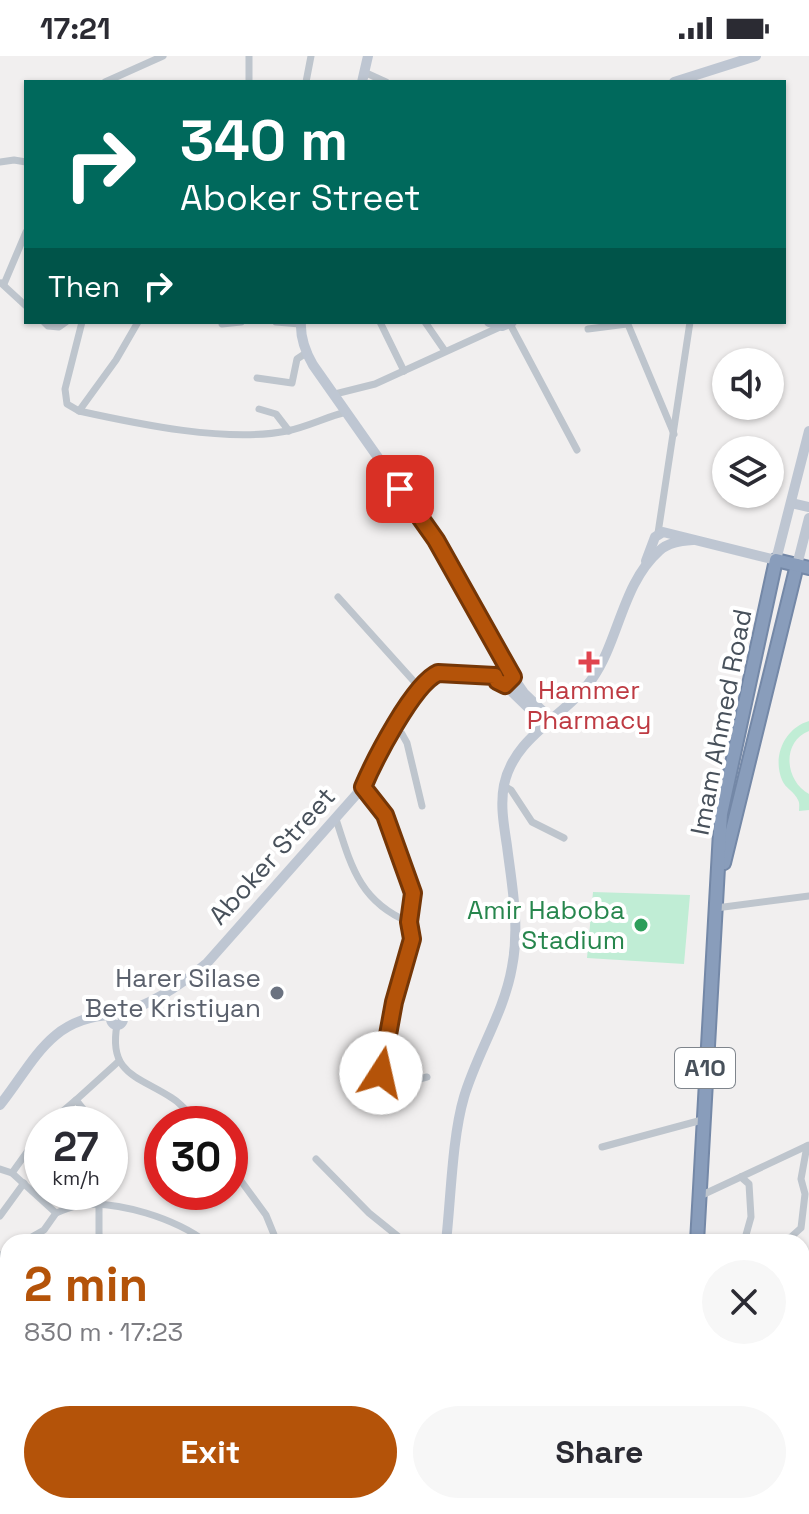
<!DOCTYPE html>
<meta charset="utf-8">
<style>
:root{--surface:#fff;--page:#f7f7f7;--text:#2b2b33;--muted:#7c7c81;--accent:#b45309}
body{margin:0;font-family:"Space Grotesk",sans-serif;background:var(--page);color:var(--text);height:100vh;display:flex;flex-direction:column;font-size:30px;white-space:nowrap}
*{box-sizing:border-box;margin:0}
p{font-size:26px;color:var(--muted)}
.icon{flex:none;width:44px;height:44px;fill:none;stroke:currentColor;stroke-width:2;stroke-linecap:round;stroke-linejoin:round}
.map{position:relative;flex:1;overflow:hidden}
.drawer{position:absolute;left:0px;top:1178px;width:810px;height:280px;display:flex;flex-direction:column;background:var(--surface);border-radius:24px 24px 0 0;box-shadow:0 2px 6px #0004}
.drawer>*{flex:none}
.guide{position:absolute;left:24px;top:24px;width:762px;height:244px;border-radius:0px;box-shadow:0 2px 6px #0004;background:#00695c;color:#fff;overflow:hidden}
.tools{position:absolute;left:712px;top:292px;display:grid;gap:16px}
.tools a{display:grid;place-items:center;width:72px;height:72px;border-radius:50%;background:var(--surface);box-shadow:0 2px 6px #0004;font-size:40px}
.speed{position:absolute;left:24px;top:1050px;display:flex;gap:16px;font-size:40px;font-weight:700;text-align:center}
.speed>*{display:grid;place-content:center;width:104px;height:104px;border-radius:50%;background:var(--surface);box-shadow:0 2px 6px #0004;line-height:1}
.speed small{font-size:20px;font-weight:400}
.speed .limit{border:12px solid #d22;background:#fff;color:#111}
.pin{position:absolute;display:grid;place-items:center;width:68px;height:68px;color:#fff;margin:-34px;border-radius:16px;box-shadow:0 4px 12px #0006}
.me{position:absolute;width:88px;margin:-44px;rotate:10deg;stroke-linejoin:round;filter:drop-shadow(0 0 6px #0008)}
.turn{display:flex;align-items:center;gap:28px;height:168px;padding:0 24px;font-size:36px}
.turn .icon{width:104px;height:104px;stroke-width:2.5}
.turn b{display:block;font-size:56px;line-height:68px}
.then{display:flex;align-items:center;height:76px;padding:0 24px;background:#0003;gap:16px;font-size:30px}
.round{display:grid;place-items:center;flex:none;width:84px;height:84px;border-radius:42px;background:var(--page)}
.summary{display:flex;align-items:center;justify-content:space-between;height:136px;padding:0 24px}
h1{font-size:48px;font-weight:700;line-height:60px;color:var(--accent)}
.action{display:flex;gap:16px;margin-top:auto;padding:16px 24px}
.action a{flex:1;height:92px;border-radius:48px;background:var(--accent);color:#fff;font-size:32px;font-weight:700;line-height:92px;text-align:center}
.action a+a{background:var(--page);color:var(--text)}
.status{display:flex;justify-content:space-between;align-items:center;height:56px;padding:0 40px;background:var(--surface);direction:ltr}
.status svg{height:22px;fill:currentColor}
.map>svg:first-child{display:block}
</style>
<div class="status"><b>17:21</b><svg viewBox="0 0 49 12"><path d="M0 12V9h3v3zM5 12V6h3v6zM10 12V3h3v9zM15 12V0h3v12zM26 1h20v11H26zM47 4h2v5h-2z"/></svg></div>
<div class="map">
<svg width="809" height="1458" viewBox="0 0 809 1458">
<rect width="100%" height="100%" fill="#f1efef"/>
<!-- green -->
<g fill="#c0edd5">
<path d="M809,665V675C781,686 785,725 809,738V754L799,755C799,751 800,747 798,744C795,736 785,732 782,724C772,700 785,672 809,665Z"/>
<polygon points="593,836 690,839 684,908 587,902"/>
</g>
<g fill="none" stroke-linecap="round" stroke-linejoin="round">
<defs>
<g id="highway">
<polyline points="724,807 797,509"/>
<polyline points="697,1186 721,758 776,504 809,512"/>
<polyline points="663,1458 665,1450"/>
</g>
</defs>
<!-- highway casing -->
<use href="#highway" stroke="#7488a7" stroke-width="16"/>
<!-- street -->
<g stroke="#bec5cd" stroke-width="7">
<polyline points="364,16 386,26"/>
<polyline points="105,26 163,0"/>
<polyline points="249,26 249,0"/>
<polyline points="306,26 311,0"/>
<polyline points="0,106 14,104 26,106"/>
<polyline points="1,227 26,250"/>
<polyline points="4,228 26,176"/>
<polyline points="44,266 48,270 59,271 66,266"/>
<path d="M82,266L65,333L67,348L79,355C138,368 228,387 287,375C307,371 326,361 346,356"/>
<polyline points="276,266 300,268"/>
<polyline points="380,266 404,315"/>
<polyline points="425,266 445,295"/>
<polyline points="627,266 674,378"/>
<polyline points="222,268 241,266"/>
<polyline points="510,268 577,394"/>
<polyline points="588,273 627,268"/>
<polyline points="257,322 292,327 297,303 306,297"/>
<polyline points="335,338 375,328 502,270"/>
<polyline points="259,353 276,358 289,375"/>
<polyline points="79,355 116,304 138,266"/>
<polyline points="658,477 690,266"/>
<polyline points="338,541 419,631"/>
<polyline points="394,674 402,678 407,687 422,750"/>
<polyline points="504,730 511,734 532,766 564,782"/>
<path d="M336,763C351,810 360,846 409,866C410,856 414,844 412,834C406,796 387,760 363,731"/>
<polyline points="716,852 809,840"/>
<polyline points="409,866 412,883 394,946 381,1017 400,1028 427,1021"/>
<path d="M117,969C108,1018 138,1020 172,1042C182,1048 190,1059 199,1068"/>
<polyline points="48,1068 76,1044"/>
<polyline points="88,1068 87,1058 76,1044 119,1005"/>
<polyline points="602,1091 702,1064"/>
<polyline points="316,1103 369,1157 405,1186"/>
<polyline points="230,1110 266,1159 277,1186"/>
<path d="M0,1113L12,1117L56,1157C64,1154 72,1150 80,1149C118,1144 176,1163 206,1186"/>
<polyline points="12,1117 42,1075"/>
<polyline points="741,1121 749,1128 751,1161 744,1186"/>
<polyline points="99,1136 99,1178 102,1186"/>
<polyline points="700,1140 809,1089"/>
<polyline points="0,1160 24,1127"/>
<polyline points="23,1186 44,1174 56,1157"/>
<polyline points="790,1186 791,1181 801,1172 805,1138 801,1123 807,1090"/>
<polyline points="0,1200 8,1195"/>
<polyline points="0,1296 8,1297"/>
<polyline points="802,1296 809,1311"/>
<polyline points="802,1335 809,1310"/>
<polyline points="0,1337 8,1339"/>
<polyline points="0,1373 8,1366"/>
<polyline points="802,1382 809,1378"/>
<polyline points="802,1410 809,1419"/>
<polyline points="0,1424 8,1426"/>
<polyline points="802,1441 809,1431"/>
<polyline points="117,1450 119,1458"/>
<polyline points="180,1450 184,1458"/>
<polyline points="325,1450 347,1458"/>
<polyline points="456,1450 457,1458"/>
<polyline points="491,1450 491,1458"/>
<polyline points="87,1458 92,1450"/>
<polyline points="260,1458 261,1450"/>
<polyline points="407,1458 412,1450"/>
<polyline points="543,1458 543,1450"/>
<polyline points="786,1458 794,1450"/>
</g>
<!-- secondary -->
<g stroke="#bec6d2" stroke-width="10">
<polyline points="362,26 368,0"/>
<polyline points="674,26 756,0"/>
<path d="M301,266C300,282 305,295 313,309L436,484L507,611"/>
<polyline points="489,266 502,270 512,266"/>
<polyline points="791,447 809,451"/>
<polyline points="646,505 655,481 663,476 776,504 809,375"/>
<polyline points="797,509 809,462"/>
<circle cx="504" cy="620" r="9"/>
<polyline points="513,621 524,637 550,662"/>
<polyline points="505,629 545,668"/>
<circle cx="117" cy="963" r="6"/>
<path d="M120,957C152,949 182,928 207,907L363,731L377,697L394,674L419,631L438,617L495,620"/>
<path d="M0,1049C34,1006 50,961 112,959"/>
<path d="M446,1186C451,1142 452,1082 464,1041C477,997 504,957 512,911C520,870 512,830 507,790C504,770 500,749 504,729C514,680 565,661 592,623C619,585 622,528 659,495C668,486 681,485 693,484"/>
<polyline points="802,1249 809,1245"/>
<polyline points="301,1458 304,1450"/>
</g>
<!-- highway -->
<use href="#highway" stroke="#899dbb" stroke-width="12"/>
</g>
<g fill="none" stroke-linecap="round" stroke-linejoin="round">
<defs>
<path id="route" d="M381,1017L394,946L412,883L409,866L413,837L385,759L363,731C374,705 413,628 438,617L495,620L497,625L505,629L513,621L436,484L400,433"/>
</defs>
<!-- route casing -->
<use href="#route" stroke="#753606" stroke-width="20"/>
<!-- route -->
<use href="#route" stroke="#b45309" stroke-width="14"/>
</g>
<!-- markers -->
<path fill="#e0444e" stroke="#fff" stroke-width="3" d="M585 594h8v8h8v8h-8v8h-8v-8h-8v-8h8z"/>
<circle fill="#2e9e5b" stroke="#fff" stroke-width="3" cx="641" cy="869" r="8"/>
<circle fill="#6b7280" stroke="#fff" stroke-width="3" cx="277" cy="937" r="8"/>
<g text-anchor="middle" stroke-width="8" stroke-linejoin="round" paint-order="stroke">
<!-- shield labels -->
<rect fill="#fff" stroke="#7f858c" stroke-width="2" x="675" y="992" width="60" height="40" rx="6"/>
<g font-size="24" font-weight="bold" fill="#48515b">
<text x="705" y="1020">A10</text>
</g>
<!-- health labels -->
<g font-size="26" fill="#be3a42" stroke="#fff">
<text x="589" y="643">Hammer<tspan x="589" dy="30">Pharmacy</tspan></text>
</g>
<!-- street labels -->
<g font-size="26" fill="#48515b" stroke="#fff">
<text transform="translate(721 666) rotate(-79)" y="9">Imam Ahmed Road</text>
<text transform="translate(272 800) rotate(-48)" y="9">Aboker Street</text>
</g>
<!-- leisure labels -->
<g font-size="26" fill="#27864d" stroke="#fff" text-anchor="end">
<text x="625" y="863">Amir Haboba<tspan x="625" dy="30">Stadium</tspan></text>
</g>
<!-- worship labels -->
<g font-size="26" fill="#5b616d" stroke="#fff" text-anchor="end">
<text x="261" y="931">Harer Silase<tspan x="261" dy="30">Bete Kristiyan</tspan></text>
</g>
</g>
</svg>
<div class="tools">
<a><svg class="icon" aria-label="sound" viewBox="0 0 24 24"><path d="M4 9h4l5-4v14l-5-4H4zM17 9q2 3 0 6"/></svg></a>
<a><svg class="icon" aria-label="layers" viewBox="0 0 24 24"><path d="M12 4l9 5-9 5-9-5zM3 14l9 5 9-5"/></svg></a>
</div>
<div class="speed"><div>27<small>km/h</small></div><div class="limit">30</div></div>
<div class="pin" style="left:400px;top:433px;background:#d93025"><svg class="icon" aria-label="arrive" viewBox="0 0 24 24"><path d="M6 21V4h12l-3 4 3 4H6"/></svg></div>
<svg class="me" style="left:381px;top:1017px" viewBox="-20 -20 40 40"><circle r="19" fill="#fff"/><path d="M0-13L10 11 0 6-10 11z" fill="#b45309"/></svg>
<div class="guide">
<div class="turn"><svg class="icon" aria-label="right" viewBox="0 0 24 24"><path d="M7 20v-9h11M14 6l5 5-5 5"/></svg><div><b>340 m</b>Aboker Street</div></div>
<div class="then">Then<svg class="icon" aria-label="right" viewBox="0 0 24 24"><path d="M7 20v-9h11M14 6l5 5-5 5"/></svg></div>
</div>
<section class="drawer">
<div class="summary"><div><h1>2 min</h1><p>830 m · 17:23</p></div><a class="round"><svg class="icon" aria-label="close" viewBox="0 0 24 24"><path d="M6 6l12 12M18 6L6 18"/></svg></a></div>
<div class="action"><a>Exit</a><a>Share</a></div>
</section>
</div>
